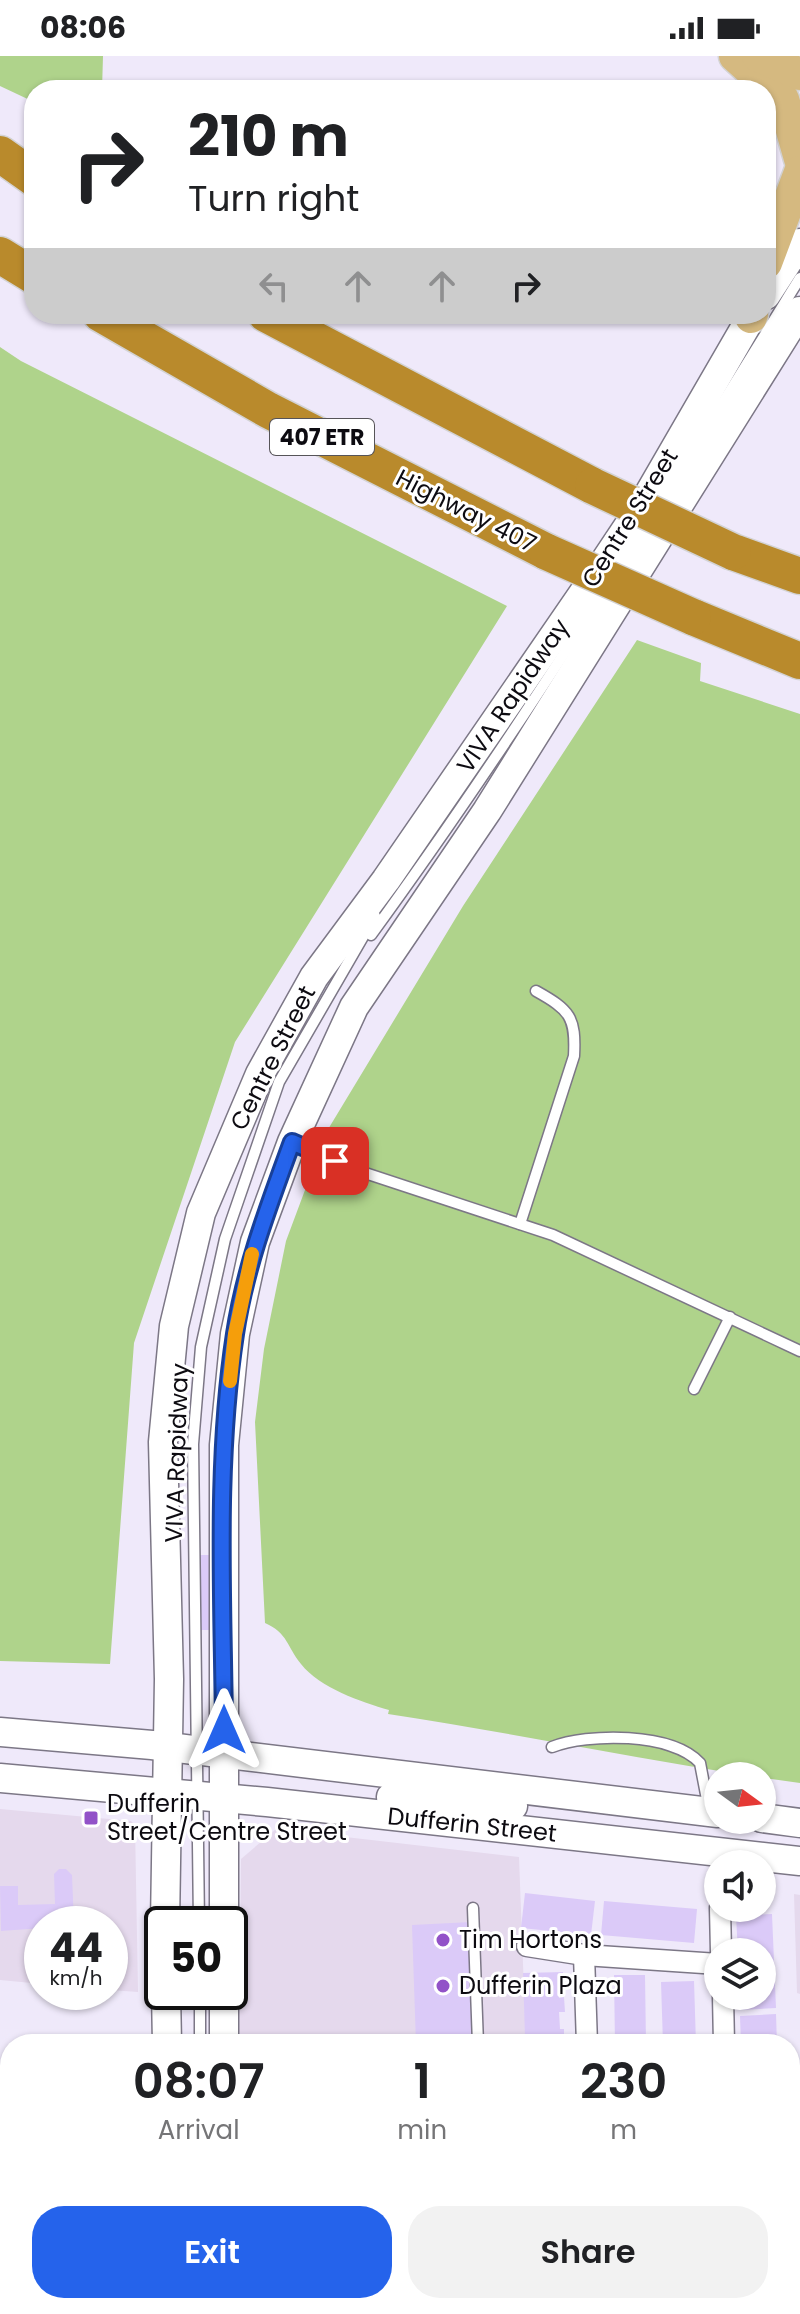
<!DOCTYPE html>
<style>
:root{--surface:#fff;--page:#f2f2f2;--text:#202124;--muted:#757577;--accent:#2563eb}
body{margin:0;font-family:Poppins,sans-serif;background:var(--page);color:var(--text);height:100vh;display:flex;flex-direction:column;font-size:30px;white-space:nowrap}
*{box-sizing:border-box;margin:0}
p{font-size:26px;color:var(--muted)}
.icon{flex:none;width:44px;height:44px;fill:none;stroke:currentColor;stroke-width:2;stroke-linecap:round;stroke-linejoin:round}
.map{position:relative;flex:1;overflow:hidden}
.side{position:absolute;left:0px;top:1978px;width:800px;height:280px;display:flex;flex-direction:column;background:var(--surface);border-radius:32px 32px 0 0;box-shadow:0 2px 6px #0004}
.side>*{flex:none}
.banner{position:absolute;left:24px;top:24px;width:752px;height:244px;border-radius:32px;box-shadow:0 2px 6px #0004;background:#fff;color:var(--text);overflow:hidden}
.needle{width:52px;rotate:105deg}
.buttons{position:absolute;left:704px;top:1706px;display:grid;gap:16px}
.buttons a{display:grid;place-items:center;width:72px;height:72px;border-radius:50%;background:var(--surface);box-shadow:0 2px 6px #0004;font-size:40px}
.speed{position:absolute;left:24px;top:1850px;display:flex;gap:16px;font-size:40px;font-weight:700;text-align:center}
.speed>*{display:grid;place-content:center;width:104px;height:104px;border-radius:50%;background:var(--surface);box-shadow:0 2px 6px #0004;line-height:1}
.speed small{font-size:20px;font-weight:400}
.speed .limit{border:4px solid #111;border-radius:12px;background:#fff;color:#111}
.pin{position:absolute;display:grid;place-items:center;width:68px;height:68px;color:#fff;margin:-34px;border-radius:16px;box-shadow:0 4px 12px #0006}
.me{position:absolute;width:88px;margin:-44px;rotate:0deg;stroke-linejoin:round;filter:drop-shadow(0 0 6px #0008)}
.turn{display:flex;align-items:center;gap:28px;height:168px;padding:0 32px;font-size:36px}
.turn .icon{width:104px;height:104px;stroke-width:2.5}
.turn b{display:block;font-size:56px;line-height:68px}
.lanes{display:flex;align-items:center;height:76px;padding:0 32px;background:#0003;justify-content:center;gap:40px;direction:ltr}
.lanes .off{opacity:.35}
.eta{display:flex;justify-content:space-evenly;align-items:center;height:136px;text-align:center}
.eta b{font-size:48px;font-weight:600;line-height:56px}
.button{display:flex;gap:16px;margin-top:auto;padding:16px 32px}
.button a{flex:1;height:92px;border-radius:32px;background:var(--accent);color:#fff;font-size:32px;font-weight:600;line-height:92px;text-align:center}
.button a+a{background:var(--page);color:var(--text)}
.status{display:flex;justify-content:space-between;align-items:center;height:56px;padding:0 40px;background:var(--surface);direction:ltr}
.status svg{height:22px;fill:currentColor}
.map>svg:first-child{display:block}
</style>
<div class="status"><b>08:06</b><svg viewBox="0 0 49 12"><path d="M0 12V9h3v3zM5 12V6h3v6zM10 12V3h3v9zM15 12V0h3v12zM26 1h20v11H26zM47 4h2v5h-2z"/></svg></div>
<div class="map">
<svg width="800" height="2258" viewBox="0 0 800 2258">
<rect width="100%" height="100%" fill="#efe9fa"/>
<!-- commercial -->
<g fill="#e5d9ed">
<polygon points="0,1753 131,1765 135,1769 138,1936 110,1934 110,1868 42,1868 42,1928 0,1924"/>
<polygon points="276,1773 519,1801 526,1988 239,1988 241,1803"/>
<polygon points="794,1838 800,1839 800,1938 797,1937"/>
<rect x="245" y="2248" width="363" height="10"/>
</g>
<!-- green -->
<g fill="#afd38b">
<polygon points="0,0 103,0 102,34 34,34 34,46 0,30"/>
<polygon points="0,291 21,305 507,550 235,986 134,1287 110,1608 0,1605"/>
<path d="M637,584L701,607L700,625L800,658V1727C665,1709 526,1679 388,1658L389,1654C361,1646 320,1632 301,1608C287,1591 288,1577 265,1567L255,1366L264,1293L286,1185L327,1075L463,850Z"/>
<polygon points="608,2248 707,2248 706,2258 608,2258"/>
</g>
<g fill="none" stroke-linecap="round" stroke-linejoin="round">
<!-- stream -->
<polyline stroke="#3a9ac5" stroke-width="6" points="0,2239 6,2258"/>
</g>
<!-- building -->
<g fill="#dbcaf8">
<polygon points="197,1499 211,1499 214,1574 199,1574"/>
<polygon points="59,1813 66,1813 72,1819 74,1868 42,1868 42,1872 1,1875 0,1830 18,1830 18,1849 55,1848 54,1818"/>
<polygon points="525,1837 595,1845 591,1879 521,1872"/>
<polygon points="604,1845 697,1853 694,1887 601,1879"/>
<rect x="177" y="1853" width="13" height="15"/>
<polygon points="772,1858 776,1952 741,1954 740,1940 762,1940 762,1896 738,1896 736,1860"/>
<polygon points="471,1866 475,1988 416,1988 412,1869"/>
<polygon points="563,1916 563,1924 558,1924 559,1942 564,1941 565,1956 559,1956 560,1973 564,1973 564,1980 525,1981 523,1917"/>
<polygon points="614,1919 645,1919 646,1988 615,1988"/>
<polygon points="694,1925 696,1988 663,1988 661,1926"/>
<polygon points="776,1958 777,1988 741,1988 740,1960"/>
<polygon points="53,2248 84,2248 82,2258 52,2258"/>
<polygon points="332,2248 562,2248 561,2258 426,2258 349,2251 349,2257 338,2256"/>
</g>
<g fill="none" stroke-linecap="round" stroke-linejoin="round">
<defs>
<g id="service">
<path d="M371,879C525,668 662,445 800,222"/>
<polyline points="294,1086 359,1115 553,1179 800,1295"/>
<path d="M520,1168L574,1000C576,961 570,954 536,935"/>
<polyline points="694,1333 730,1261"/>
<path d="M552,1691C587,1677 672,1676 700,1707L709,1754"/>
<polyline points="473,1852 478,1988"/>
<polyline points="199,1868 193,1388 201,1291 225,1183 279,1026 375,860"/>
<polyline points="200,1936 200,1988"/>
<polyline points="203,2248 203,2258"/>
</g>
<g id="minor">
<polyline points="720,1852 721,1896"/>
<polyline points="527,1890 584,1899 718,1908"/>
<polyline points="584,1899 587,1988"/>
<polyline points="723,1940 724,1988"/>
<polyline points="790,2240 800,2240"/>
</g>
<g id="secondary">
<polyline points="766,239 800,187"/>
<polyline points="0,1676 152,1689 718,1757"/>
<polyline points="0,1722 267,1746 800,1805"/>
<polyline points="391,1741 513,1750"/>
<polyline points="762,1762 800,1767"/>
<polyline points="165,1868 169,1623 163,1386 174,1270 201,1157 260,1018 314,921 386,824 591,526 643,448 753,258"/>
<polyline points="224,1868 224,1389 235,1278 255,1186 292,1086 354,951 487,755 800,255"/>
<polyline points="166,1936 167,1988"/>
<polyline points="224,1988 224,1936"/>
<polyline points="173,2248 173,2258"/>
<polyline points="225,2248 225,2258"/>
</g>
<g id="primary">
<polyline points="735,0 783,43 800,103"/>
<polyline points="758,0 800,18"/>
<polyline points="766,207 800,116"/>
<polyline points="751,261 752,258"/>
</g>
<g id="motorway">
<polyline points="0,98 34,122"/>
<polyline points="0,199 34,220"/>
<polyline points="101,258 268,354 547,496"/>
<polyline points="266,258 593,430"/>
<polyline points="733,496 800,520"/>
<polyline points="693,561 800,605"/>
</g>
</defs>
<!-- service casing -->
<use href="#service" stroke="#7c7786" stroke-width="13"/>
<!-- minor casing -->
<use href="#minor" stroke="#7c7786" stroke-width="23"/>
<!-- secondary casing -->
<use href="#secondary" stroke="#7c7786" stroke-width="31"/>
<!-- primary casing -->
<use href="#primary" stroke="#d3d3d4" stroke-width="35"/>
<!-- motorway casing -->
<use href="#motorway" stroke="#d3d3d4" stroke-width="39"/>
<!-- service -->
<use href="#service" stroke="#fff" stroke-width="10"/>
<!-- minor -->
<use href="#minor" stroke="#fff" stroke-width="20"/>
<!-- secondary -->
<use href="#secondary" stroke="#fff" stroke-width="28"/>
<!-- primary -->
<use href="#primary" stroke="#d5b980" stroke-width="32"/>
<!-- motorway -->
<use href="#motorway" stroke="#b98a2c" stroke-width="36"/>
<defs>
<g id="motorway-bridge">
<polyline points="593,430 733,496"/>
<polyline points="547,496 693,561"/>
</g>
</defs>
<!-- motorway-bridge casing -->
<use href="#motorway-bridge" stroke="#d3d3d4" stroke-width="39" stroke-linecap="butt"/>
<!-- motorway-bridge -->
<use href="#motorway-bridge" stroke="#b98a2c" stroke-width="36"/>
</g>
<g fill="none" stroke-linecap="round" stroke-linejoin="round">
<defs>
<path id="route" d="M224,1674C223,1543 215,1408 235,1278C245,1211 269,1149 292,1086L335,1105"/>
</defs>
<!-- route casing -->
<use href="#route" stroke="#184099" stroke-width="20"/>
<!-- route -->
<use href="#route" stroke="#2563eb" stroke-width="14"/>
<!-- slow -->
<polyline stroke="#f59e0b" stroke-width="14" points="230,1325 235,1278 252,1198"/>
</g>
<!-- markers -->
<g fill="#9252c8" stroke="#fff" stroke-width="3">
<rect x="83" y="1754" width="16" height="16" rx="4"/>
<circle cx="443" cy="1884" r="8"/>
<circle cx="443" cy="1930" r="8"/>
</g>
<g text-anchor="middle" stroke-width="6" stroke-linejoin="round" paint-order="stroke">
<!-- shield labels -->
<rect fill="#fff" stroke="#565458" stroke-width="2" x="270" y="363" width="104" height="36" rx="6"/>
<g font-size="22" font-weight="bold" fill="#0d0b11">
<text x="322" y="389">407 ETR</text>
</g>
<!-- street labels -->
<g font-size="24" fill="#0d0b11" stroke="#fff">
<text transform="translate(466 455) rotate(27)" y="8">Highway 407</text>
<text transform="translate(630 462) rotate(-58)" y="8">Centre Street</text>
<text transform="translate(513 640) rotate(-56)" y="8">VIVA Rapidway</text>
<text transform="translate(273 1002) rotate(-63)" y="8">Centre Street</text>
<text transform="translate(177 1397) rotate(-88)" y="8">VIVA Rapidway</text>
<text transform="translate(472 1769) rotate(6)" y="8">Dufferin Street</text>
</g>
<!-- poi labels -->
<g font-size="24" fill="#0d0b11" stroke="#fff" text-anchor="start">
<text x="107" y="1756">Dufferin<tspan x="107" dy="28">Street/Centre Street</tspan></text>
<text x="459" y="1892">Tim Hortons</text>
<text x="459" y="1938">Dufferin Plaza</text>
</g>
</g>
</svg>
<div class="buttons">
<a><svg class="needle" viewBox="-14 -14 28 28"><path d="M0-13l5 13h-10z" fill="#e53935"/><path d="M0 13l5-13h-10z" fill="#757577"/></svg></a>
<a><svg class="icon" aria-label="sound" viewBox="0 0 24 24"><path d="M4 9h4l5-4v14l-5-4H4zM17 9q2 3 0 6"/></svg></a>
<a><svg class="icon" aria-label="layers" viewBox="0 0 24 24"><path d="M12 4l9 5-9 5-9-5zM3 14l9 5 9-5"/></svg></a>
</div>
<div class="speed"><div>44<small>km/h</small></div><div class="limit">50</div></div>
<div class="pin" style="left:335px;top:1105px;background:#d93025"><svg class="icon" aria-label="arrive" viewBox="0 0 24 24"><path d="M6 21V4h12l-3 4 3 4H6"/></svg></div>
<svg class="me" style="left:224px;top:1674px" viewBox="-20 -20 40 40"><path d="M0-17L14 15 0 8-14 15z" fill="#2563eb" stroke="#fff" stroke-width="4"/></svg>
<div class="banner">
<div class="turn"><svg class="icon" aria-label="right" viewBox="0 0 24 24"><path d="M7 20v-9h11M14 6l5 5-5 5"/></svg><div><b>210 m</b>Turn right</div></div>
<div class="lanes"><svg class="icon off" aria-label="left" viewBox="0 0 24 24"><path d="M17 20v-9H6M10 6l-5 5 5 5"/></svg><svg class="icon off" aria-label="ahead" viewBox="0 0 24 24"><path d="M12 20V5M6 11l6-6 6 6"/></svg><svg class="icon off" aria-label="ahead" viewBox="0 0 24 24"><path d="M12 20V5M6 11l6-6 6 6"/></svg><svg class="icon" aria-label="right" viewBox="0 0 24 24"><path d="M7 20v-9h11M14 6l5 5-5 5"/></svg></div>
</div>
<section class="side">
<div class="eta">
<div><b>08:07</b><p>Arrival</p></div>
<div><b>1</b><p>min</p></div>
<div><b>230</b><p>m</p></div>
</div>
<div class="button"><a>Exit</a><a>Share</a></div>
</section>
</div>
